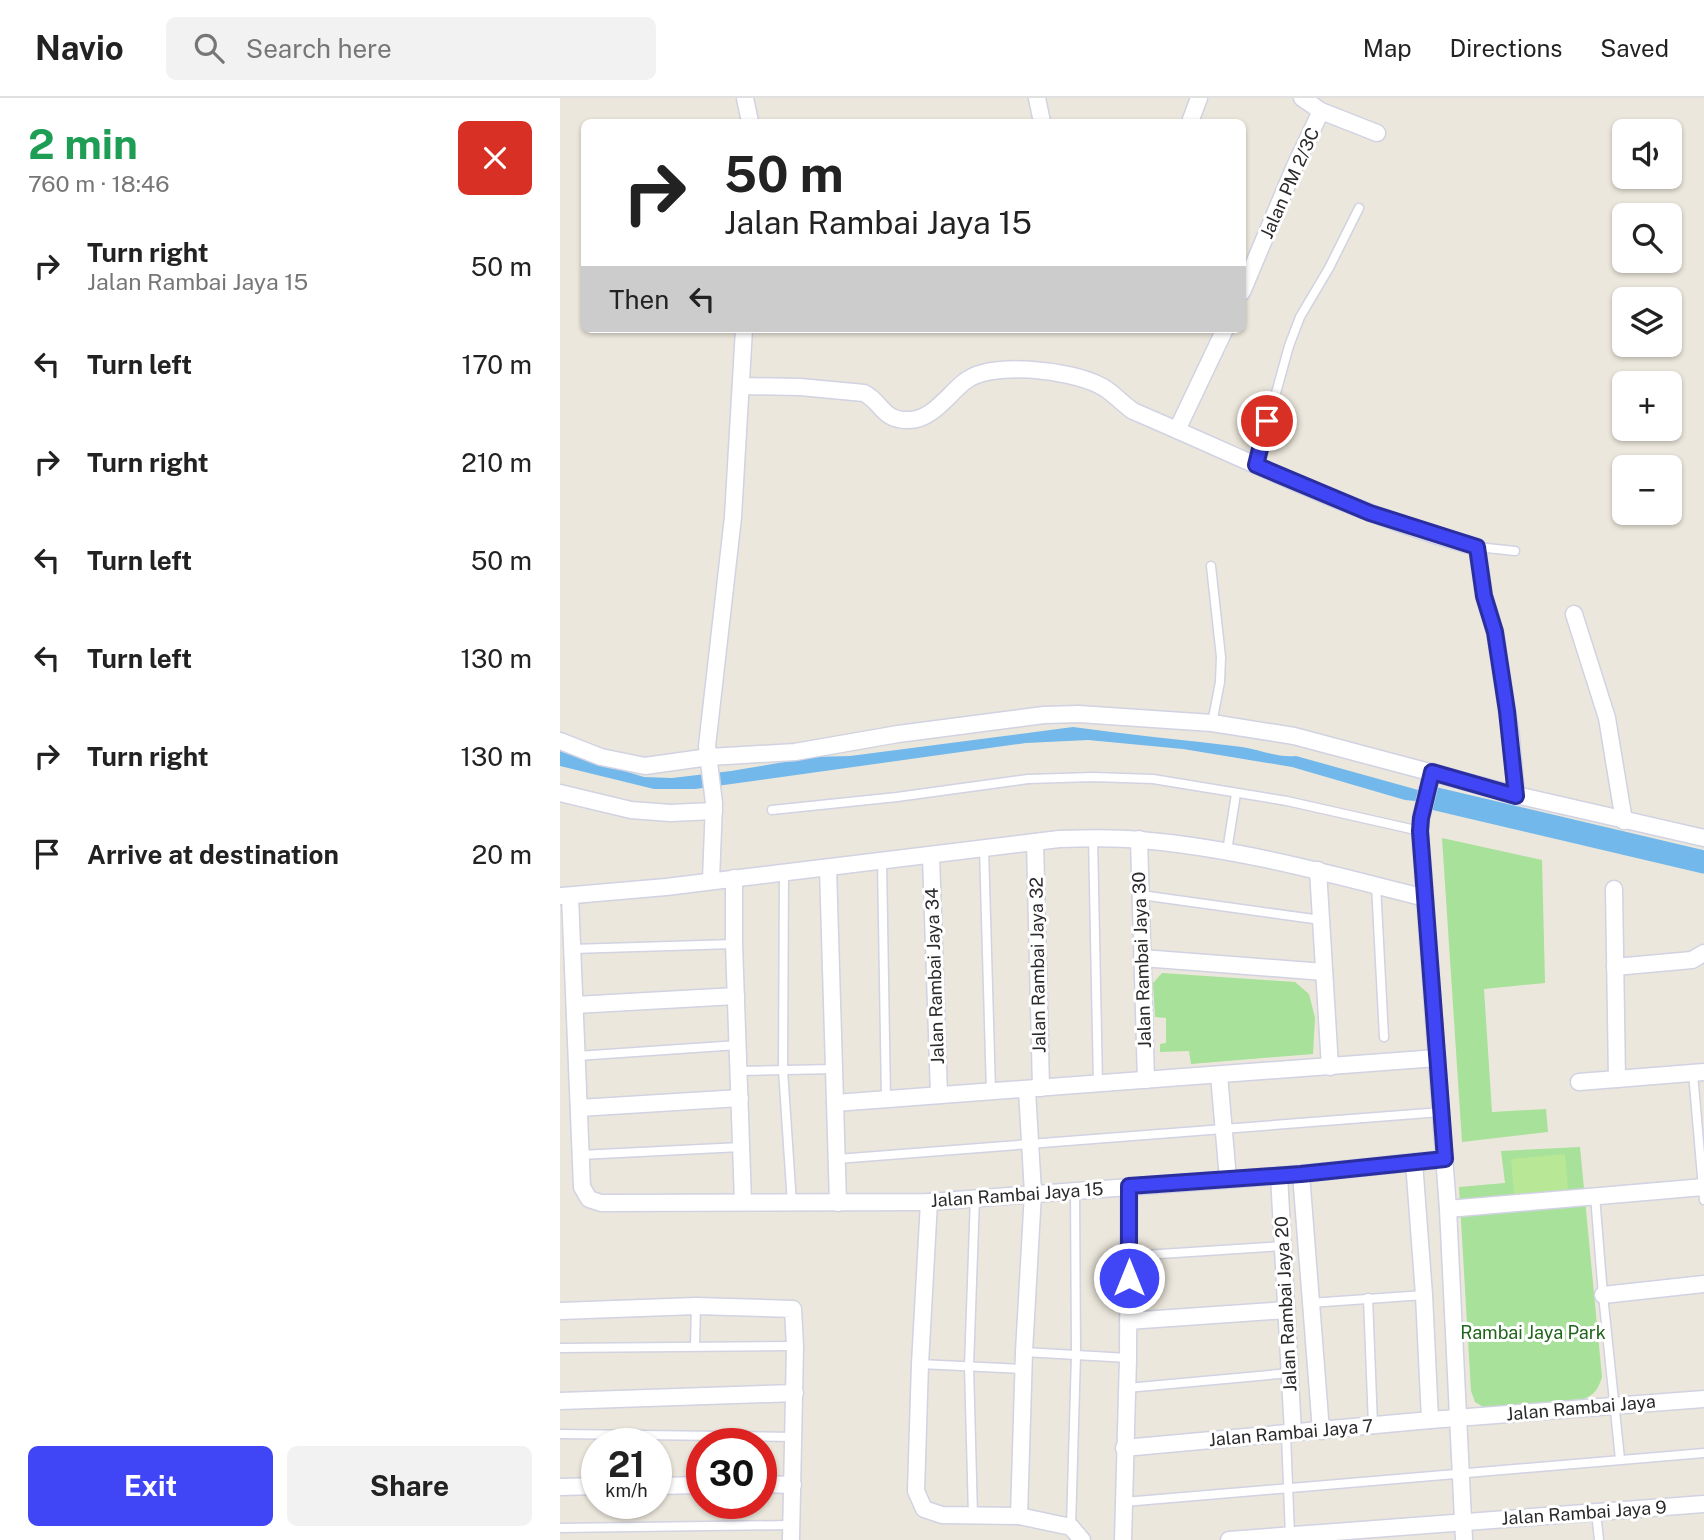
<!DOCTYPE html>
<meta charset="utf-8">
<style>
:root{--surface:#fff;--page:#f2f2f2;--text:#222;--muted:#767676;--line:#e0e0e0;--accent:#4046f5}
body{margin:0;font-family:"Public Sans",sans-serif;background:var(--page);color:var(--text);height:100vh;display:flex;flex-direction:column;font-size:26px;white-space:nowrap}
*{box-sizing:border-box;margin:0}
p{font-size:23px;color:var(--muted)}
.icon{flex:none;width:38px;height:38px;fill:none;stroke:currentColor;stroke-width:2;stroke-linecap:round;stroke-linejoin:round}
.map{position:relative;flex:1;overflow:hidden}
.drawer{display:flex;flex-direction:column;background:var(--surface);width:560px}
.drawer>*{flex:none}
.guide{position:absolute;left:21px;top:21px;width:665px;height:214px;border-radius:10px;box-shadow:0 2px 5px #0004;background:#fff;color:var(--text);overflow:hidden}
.controls{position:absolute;left:1052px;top:21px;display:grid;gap:14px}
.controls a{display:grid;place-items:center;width:70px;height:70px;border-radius:10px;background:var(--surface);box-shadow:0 2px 5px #0004;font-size:35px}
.speed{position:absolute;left:21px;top:1330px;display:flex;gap:14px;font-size:35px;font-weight:700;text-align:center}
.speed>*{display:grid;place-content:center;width:91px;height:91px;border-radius:50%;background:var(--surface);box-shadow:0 2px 5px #0004;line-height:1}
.speed small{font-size:18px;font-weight:400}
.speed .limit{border:10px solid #d22;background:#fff;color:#111}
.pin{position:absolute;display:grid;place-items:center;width:60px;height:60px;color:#fff;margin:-30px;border:4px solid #fff;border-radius:50%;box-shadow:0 2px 7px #0007}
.me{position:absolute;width:77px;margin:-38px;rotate:0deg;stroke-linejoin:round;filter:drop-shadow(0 0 5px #0008)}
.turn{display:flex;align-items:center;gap:24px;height:147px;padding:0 28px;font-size:32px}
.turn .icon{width:91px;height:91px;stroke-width:2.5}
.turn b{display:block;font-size:49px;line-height:60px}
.then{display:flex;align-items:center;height:66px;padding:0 28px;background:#0003;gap:14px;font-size:26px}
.round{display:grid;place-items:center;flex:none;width:74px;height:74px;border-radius:10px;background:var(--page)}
.headline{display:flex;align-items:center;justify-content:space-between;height:119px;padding:0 28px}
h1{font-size:42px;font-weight:700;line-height:52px;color:#1e9e55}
.primary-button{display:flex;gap:14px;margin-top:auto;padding:14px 28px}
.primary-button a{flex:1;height:80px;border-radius:10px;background:var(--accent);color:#fff;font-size:28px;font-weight:700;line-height:80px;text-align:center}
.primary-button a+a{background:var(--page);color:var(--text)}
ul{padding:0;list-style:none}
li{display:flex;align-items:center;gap:21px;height:98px;padding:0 28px}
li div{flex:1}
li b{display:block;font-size:26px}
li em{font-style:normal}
header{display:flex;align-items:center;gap:42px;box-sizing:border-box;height:98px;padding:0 35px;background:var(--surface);border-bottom:2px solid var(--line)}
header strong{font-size:33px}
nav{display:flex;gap:38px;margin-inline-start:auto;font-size:24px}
.search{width:490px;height:63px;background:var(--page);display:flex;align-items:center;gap:18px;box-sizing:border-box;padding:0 24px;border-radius:10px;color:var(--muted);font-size:26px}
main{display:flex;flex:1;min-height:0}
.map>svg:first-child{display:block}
</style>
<header>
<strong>Navio</strong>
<div class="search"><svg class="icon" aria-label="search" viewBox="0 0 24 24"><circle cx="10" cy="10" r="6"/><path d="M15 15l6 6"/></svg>Search here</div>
<nav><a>Map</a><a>Directions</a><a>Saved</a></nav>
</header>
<main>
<section class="drawer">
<div class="headline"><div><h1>2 min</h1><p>760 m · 18:46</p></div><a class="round" style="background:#d93025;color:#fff"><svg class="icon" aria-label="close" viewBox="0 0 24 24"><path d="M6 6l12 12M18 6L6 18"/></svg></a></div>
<ul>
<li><svg class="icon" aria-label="right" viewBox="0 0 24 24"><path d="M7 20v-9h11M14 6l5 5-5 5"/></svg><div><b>Turn right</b><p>Jalan Rambai Jaya 15</p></div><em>50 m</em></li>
<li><svg class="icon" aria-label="left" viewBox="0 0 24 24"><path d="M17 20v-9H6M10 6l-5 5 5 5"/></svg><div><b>Turn left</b></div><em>170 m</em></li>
<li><svg class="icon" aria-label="right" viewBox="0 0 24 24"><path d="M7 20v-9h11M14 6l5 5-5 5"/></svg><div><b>Turn right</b></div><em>210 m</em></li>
<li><svg class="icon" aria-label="left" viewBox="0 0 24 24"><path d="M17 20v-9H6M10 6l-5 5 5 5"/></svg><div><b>Turn left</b></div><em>50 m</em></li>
<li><svg class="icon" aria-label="left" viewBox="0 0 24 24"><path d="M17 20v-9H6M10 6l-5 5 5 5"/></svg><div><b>Turn left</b></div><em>130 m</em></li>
<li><svg class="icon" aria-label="right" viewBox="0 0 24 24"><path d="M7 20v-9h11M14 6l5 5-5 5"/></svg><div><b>Turn right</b></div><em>130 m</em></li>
<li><svg class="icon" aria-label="arrive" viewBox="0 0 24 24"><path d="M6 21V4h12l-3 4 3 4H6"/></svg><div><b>Arrive at destination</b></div><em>20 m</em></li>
</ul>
<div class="primary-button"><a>Exit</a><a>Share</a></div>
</section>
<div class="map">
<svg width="1144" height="1442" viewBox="0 0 1144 1442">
<rect width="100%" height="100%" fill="#ece7dc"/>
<!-- green -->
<g fill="#a7e19a">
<polygon points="882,740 982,762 985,885 924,891 932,1014 986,1011 988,1034 902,1044"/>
<polygon points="602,875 735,884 749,896 755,920 753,956 631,966 629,953 600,954 600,946 606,945 606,920 595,919 593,885"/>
<path d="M1020,1049L1042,1279C1038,1291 1035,1297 1023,1301L925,1310L915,1304L911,1293L899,1089L945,1085L941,1053Z"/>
</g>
<!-- pitch -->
<polygon fill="#b8e896" points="1005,1056 1008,1092 954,1096 951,1061"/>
<!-- water -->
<path fill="#72b8eb" d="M513,629C570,637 626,642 682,649C701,652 717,660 736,658L887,700L885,706L845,702L732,669L623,651L528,642L466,645L135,691H94L0,668V653L84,679L112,680L171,673L254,659L290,658Z"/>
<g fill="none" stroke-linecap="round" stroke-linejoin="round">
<!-- river -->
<polyline stroke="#72b8eb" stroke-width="23" points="872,700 1144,764"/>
<defs>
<g id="lane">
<polyline points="696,367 729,248 740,219 769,170 799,110"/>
<polyline points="917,449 955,453"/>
<polyline points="651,468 661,559 660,584 652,625"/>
<polyline points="212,712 337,699 468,681 533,679 593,681 727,703 860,733"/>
<polyline points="533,740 538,986"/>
<polyline points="424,750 431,994"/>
<polyline points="667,753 676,696"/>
<polyline points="322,763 326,1001"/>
<polyline points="224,774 223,972 232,1106"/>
<polyline points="816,787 824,939"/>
<polyline points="581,797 761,822"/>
<polyline points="12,851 174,846"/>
<polyline points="17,958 178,947"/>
<polyline points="179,973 274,971"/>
<polyline points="1133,975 1144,1102"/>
<polyline points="20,1057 181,1049"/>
<polyline points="277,1061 881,1014"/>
<polyline points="1035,1098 1043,1197 1060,1361"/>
<polyline points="569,1158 723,1148"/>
<polyline points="808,1200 813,1327"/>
<polyline points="750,1205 864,1197"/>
<polyline points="135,1247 136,1208"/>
<polyline points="0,1250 235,1248"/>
<polyline points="464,1254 568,1260"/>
<polyline points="360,1266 464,1271"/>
<polyline points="567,1290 730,1275"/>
<polyline points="0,1336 234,1339"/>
<polyline points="726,1336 730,1438"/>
<polyline points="564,1404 1144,1355"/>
<polyline points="1036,1414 1039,1442"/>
<polyline points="413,1418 409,1268 415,1099"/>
<polyline points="511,1429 516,1257 515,1092"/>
<polyline points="0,1430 231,1427"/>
</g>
<g id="street">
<polyline points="185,0 190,24"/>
<polyline points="477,0 482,24"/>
<polyline points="742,0 761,13 817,35"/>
<polyline points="630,24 639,0"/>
<polyline points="682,194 735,68 761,13"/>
<path d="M181,288L240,289L304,295C322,304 322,322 347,322C371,323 387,298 404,284C430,262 509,272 539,287C551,292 561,305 573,313C686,361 797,418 917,449L924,498L935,534L951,639L956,697"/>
<polyline points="617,332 665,231"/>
<polyline points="1014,516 1047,620 1064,723"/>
<polyline points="0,643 41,659 85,668 149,659 235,654 338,636 484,617 519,616 652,625 734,638 956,697 1144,740"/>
<polyline points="872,674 861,720 860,733 888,1111 904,1442"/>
<polyline points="0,695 71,712 110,715 154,713"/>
<polyline points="579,741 586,982"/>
<polyline points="475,744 481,990"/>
<polyline points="371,758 379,997"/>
<polyline points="268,770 278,1105"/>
<polyline points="758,772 770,969"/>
<polyline points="174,780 174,846 183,1104"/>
<polyline points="151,782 154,705 147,648 173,419 184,231"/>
<polyline points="1054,791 1057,981"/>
<path d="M2,798L106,789L499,741C526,740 553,739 580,742C677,750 771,776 865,800"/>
<polyline points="10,798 22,1089 29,1101 41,1105 369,1104 741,1076 885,1061"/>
<polyline points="582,860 764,874"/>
<polyline points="1055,869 1132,862 1144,855"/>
<polyline points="15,907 176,898"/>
<polyline points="659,977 668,1081"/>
<polyline points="1019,984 1144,974"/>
<polyline points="275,1005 877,960"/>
<polyline points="19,1010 180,1000"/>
<polyline points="854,1064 864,1197 870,1322"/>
<polyline points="741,1076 761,1333"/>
<polyline points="719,1077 733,1335"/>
<polyline points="369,1104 360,1266 356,1393 364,1411 382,1417 459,1418 511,1429 522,1442"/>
<polyline points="888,1111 1144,1089"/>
<polyline points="1043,1197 1144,1186"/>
<polyline points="0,1213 136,1208 233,1211 235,1248 231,1442"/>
<polyline points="568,1223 727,1212"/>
<polyline points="0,1303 235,1295"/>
<polyline points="564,1350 870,1322 1144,1301"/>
<polyline points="201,1386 233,1387"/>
<polyline points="96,1388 142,1387"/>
<polyline points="0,1389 37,1388"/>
<polyline points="459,1418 464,1254 473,1095 467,992"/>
<polyline points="563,1442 568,1260 569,1088"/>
<polyline points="669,1442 1144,1406"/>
</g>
</defs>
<!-- lane casing -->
<use href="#lane" stroke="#d1d2e2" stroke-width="11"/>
<!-- street casing -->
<use href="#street" stroke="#d1d2e2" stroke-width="19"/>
<!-- lane -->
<use href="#lane" stroke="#fff" stroke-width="8"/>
<!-- street -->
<use href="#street" stroke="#fff" stroke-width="16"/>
</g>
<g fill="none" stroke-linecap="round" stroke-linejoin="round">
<defs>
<polyline id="route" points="569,1180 569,1088 741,1076 885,1061 860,733 861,720 872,674 956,698 947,613 935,534 924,498 917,449 810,415 696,367 707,323"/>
</defs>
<!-- route casing -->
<use href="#route" stroke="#2a2e9f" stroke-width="18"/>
<!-- route -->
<use href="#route" stroke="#4046f5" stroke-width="12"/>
</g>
<g text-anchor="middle" stroke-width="6" stroke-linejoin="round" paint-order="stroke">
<!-- street labels -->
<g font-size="18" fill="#2a2a2a" stroke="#fff">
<text transform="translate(730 85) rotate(-66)" y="6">Jalan PM 2/3C</text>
<text transform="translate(582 862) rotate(-92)" y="6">Jalan Rambai Jaya 30</text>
<text transform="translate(478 867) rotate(-91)" y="6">Jalan Rambai Jaya 32</text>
<text transform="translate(375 878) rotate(-92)" y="6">Jalan Rambai Jaya 34</text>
<text transform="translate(457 1097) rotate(-4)" y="6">Jalan Rambai Jaya 15</text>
<text transform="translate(726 1206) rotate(-93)" y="6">Jalan Rambai Jaya 20</text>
<text transform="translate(1021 1310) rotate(-5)" y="6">Jalan Rambai Jaya</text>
<text transform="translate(731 1335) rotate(-5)" y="6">Jalan Rambai Jaya 7</text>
<text transform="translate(1024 1415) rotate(-4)" y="6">Jalan Rambai Jaya 9</text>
</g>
<!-- park labels -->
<g font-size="18" fill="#20651c" stroke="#fff">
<text x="973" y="1241">Rambai Jaya Park</text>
</g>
</g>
</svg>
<div class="controls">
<a><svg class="icon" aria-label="sound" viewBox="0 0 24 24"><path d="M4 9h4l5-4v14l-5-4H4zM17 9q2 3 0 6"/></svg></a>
<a><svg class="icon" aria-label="search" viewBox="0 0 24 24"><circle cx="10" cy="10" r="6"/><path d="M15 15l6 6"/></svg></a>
<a><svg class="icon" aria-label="layers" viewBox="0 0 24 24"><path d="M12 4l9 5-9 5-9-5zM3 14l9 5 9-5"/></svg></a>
<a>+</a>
<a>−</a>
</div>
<div class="speed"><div>21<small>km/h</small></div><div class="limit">30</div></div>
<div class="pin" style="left:707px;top:323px;background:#d93025"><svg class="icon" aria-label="arrive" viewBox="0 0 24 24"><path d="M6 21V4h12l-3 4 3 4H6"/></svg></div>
<svg class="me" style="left:569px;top:1180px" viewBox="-20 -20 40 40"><circle r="17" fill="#4046f5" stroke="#fff" stroke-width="3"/><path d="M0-11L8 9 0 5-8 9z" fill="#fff"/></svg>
<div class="guide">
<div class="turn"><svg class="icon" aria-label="right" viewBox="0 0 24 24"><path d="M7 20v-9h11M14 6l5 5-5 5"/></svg><div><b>50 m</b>Jalan Rambai Jaya 15</div></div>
<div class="then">Then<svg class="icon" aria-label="left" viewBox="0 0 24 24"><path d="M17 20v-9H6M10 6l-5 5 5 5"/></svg></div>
</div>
</div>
</main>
